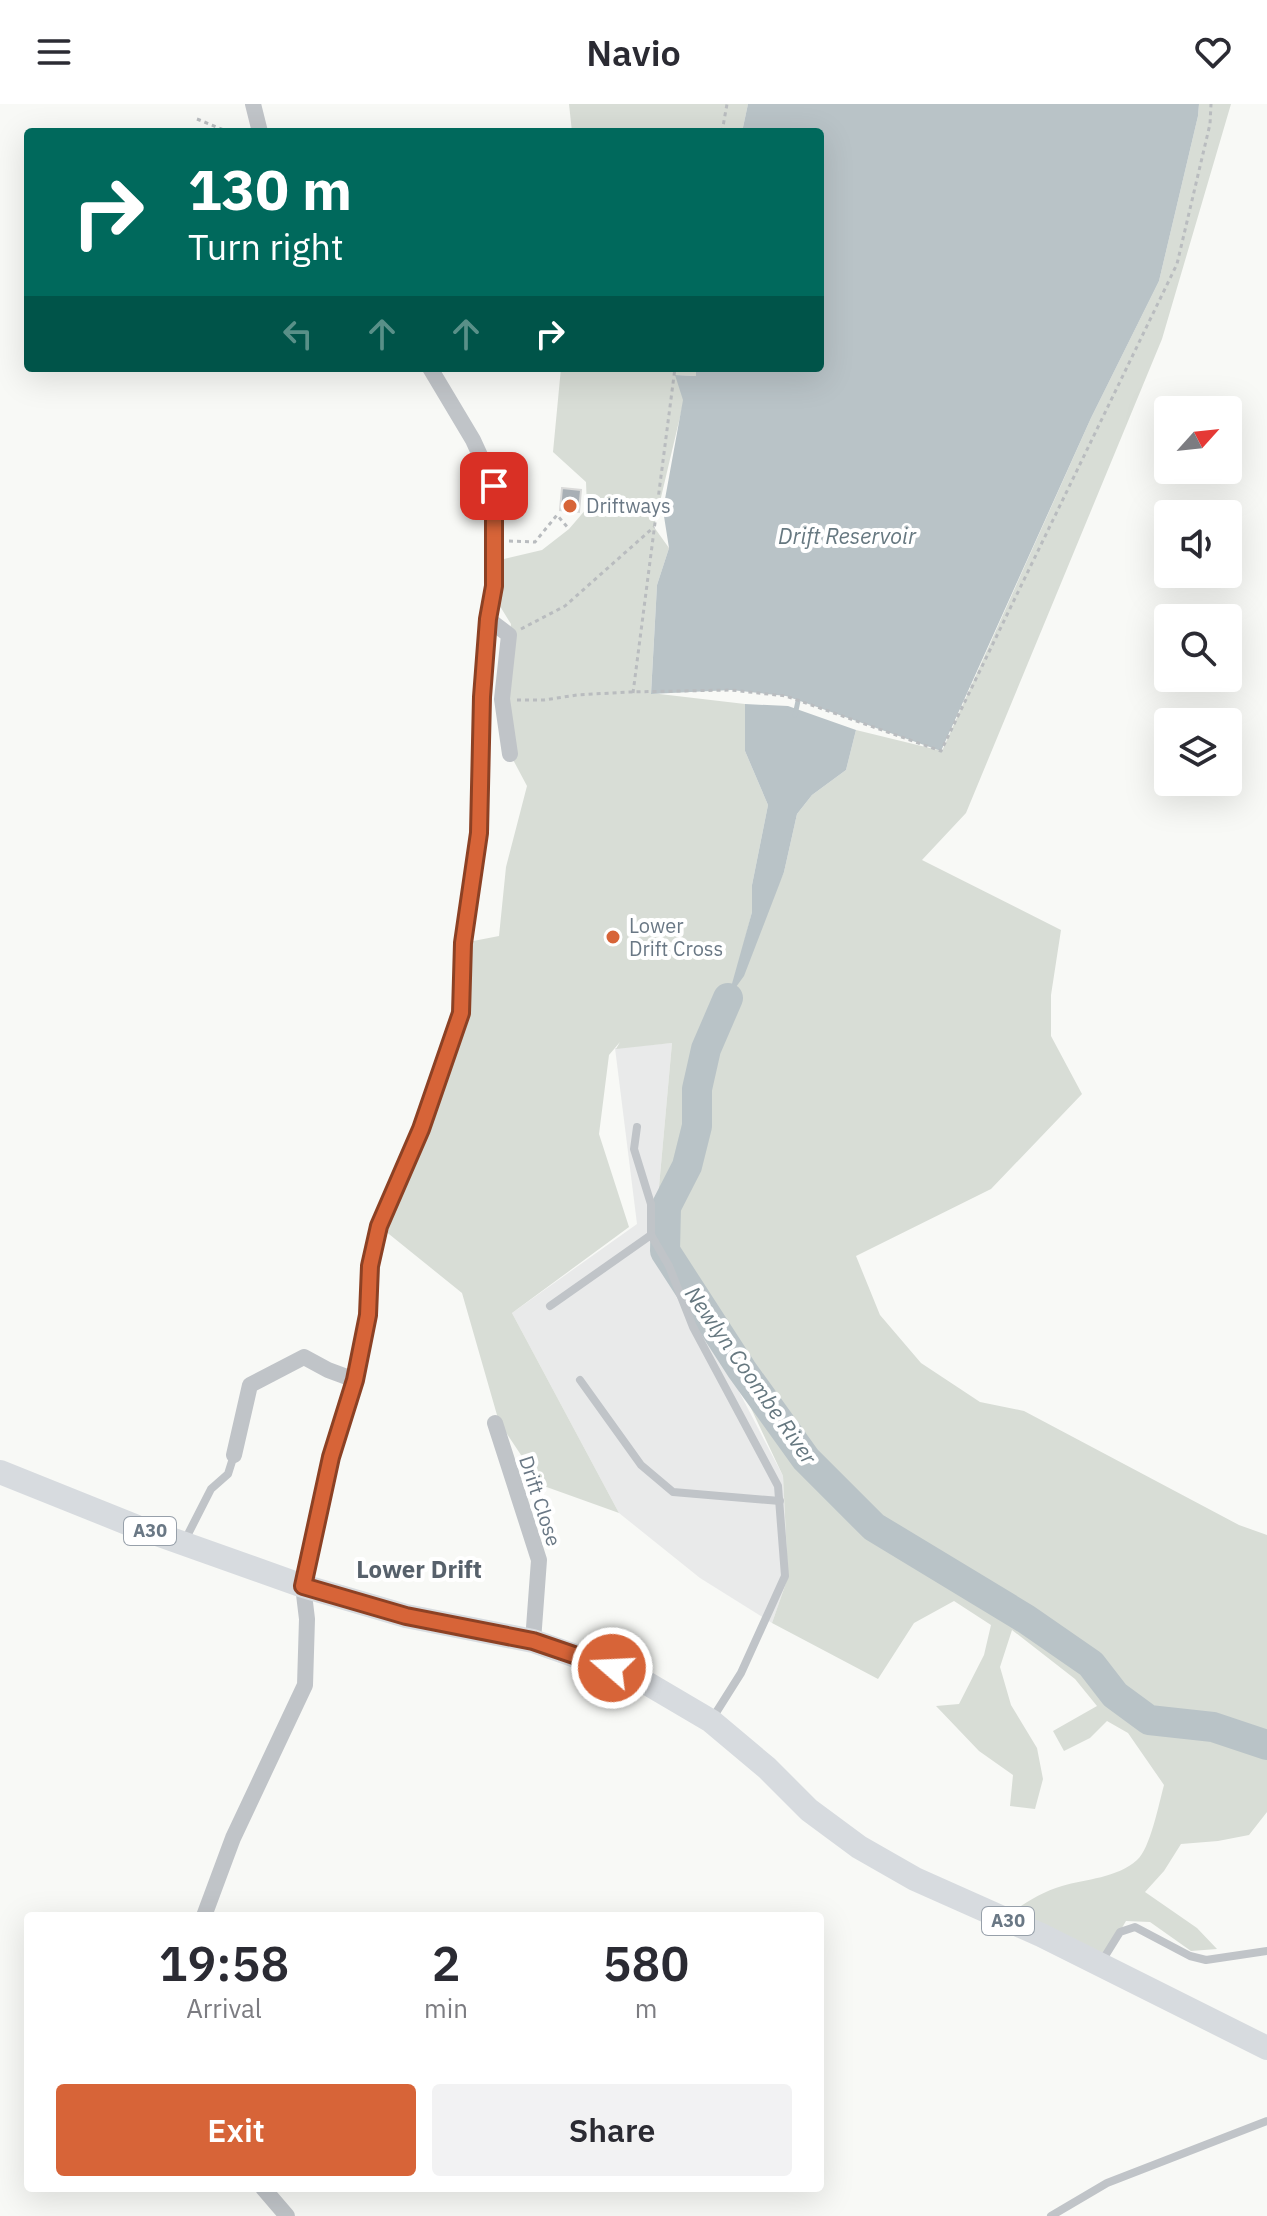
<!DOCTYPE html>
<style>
:root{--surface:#fff;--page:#f2f2f3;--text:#2b2b33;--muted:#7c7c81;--accent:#d76438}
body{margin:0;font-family:"IBM Plex Sans",sans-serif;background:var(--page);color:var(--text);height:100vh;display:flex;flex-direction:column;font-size:30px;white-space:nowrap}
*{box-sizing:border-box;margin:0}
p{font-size:26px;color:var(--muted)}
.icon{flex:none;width:44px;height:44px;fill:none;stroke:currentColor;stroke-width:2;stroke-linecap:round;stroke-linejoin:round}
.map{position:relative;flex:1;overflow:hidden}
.details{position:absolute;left:24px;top:1808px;width:800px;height:280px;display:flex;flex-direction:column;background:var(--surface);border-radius:8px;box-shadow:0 8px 32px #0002}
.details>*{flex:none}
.hud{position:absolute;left:24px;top:24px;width:800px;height:244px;border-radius:8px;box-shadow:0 8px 32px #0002;background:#00695c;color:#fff;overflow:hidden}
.needle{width:52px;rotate:63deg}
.tools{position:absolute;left:1154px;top:292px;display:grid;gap:16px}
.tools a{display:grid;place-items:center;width:88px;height:88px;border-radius:8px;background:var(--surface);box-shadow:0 8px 32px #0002;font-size:40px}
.pin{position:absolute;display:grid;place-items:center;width:68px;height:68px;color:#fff;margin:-34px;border-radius:16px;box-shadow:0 4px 12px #0006}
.me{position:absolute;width:88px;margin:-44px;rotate:289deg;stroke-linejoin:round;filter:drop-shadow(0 0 6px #0008)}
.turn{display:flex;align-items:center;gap:28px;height:168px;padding:0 32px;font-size:36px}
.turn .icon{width:104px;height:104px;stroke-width:2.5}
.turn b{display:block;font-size:56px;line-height:68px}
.lanes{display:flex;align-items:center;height:76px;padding:0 32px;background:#0003;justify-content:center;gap:40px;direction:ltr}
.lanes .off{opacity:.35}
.eta{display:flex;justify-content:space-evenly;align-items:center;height:136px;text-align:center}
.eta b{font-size:48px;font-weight:600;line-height:56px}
.cta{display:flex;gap:16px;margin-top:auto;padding:16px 32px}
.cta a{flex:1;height:92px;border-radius:8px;background:var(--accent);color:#fff;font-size:32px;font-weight:600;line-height:92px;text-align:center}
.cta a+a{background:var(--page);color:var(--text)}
header{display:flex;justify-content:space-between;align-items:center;height:104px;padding:0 32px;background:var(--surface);font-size:36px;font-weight:600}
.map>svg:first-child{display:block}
</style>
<header><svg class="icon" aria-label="menu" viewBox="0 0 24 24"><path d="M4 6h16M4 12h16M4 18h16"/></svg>Navio<svg class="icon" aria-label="heart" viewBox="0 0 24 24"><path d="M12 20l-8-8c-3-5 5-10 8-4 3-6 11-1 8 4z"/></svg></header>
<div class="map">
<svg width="1267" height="2112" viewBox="0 0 1267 2112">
<rect width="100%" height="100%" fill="#f8f9f6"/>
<!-- built -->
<polygon fill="#e9eaea" points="672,939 657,1105 667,1149 783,1372 788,1473 772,1519 700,1474 619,1409 512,1209 637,1120 615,944"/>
<!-- green -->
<g fill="#d8ddd6">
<polygon points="569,0 748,0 742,28 572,28"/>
<path d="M1199,0H1231L1162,235L966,709L922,756L1061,826L1051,891V932L1082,990L991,1085L856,1152L880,1211L921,1259L980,1298L1024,1307L1239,1421L1267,1431V1708L1249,1731L1218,1737L1181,1740L1164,1767L1145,1788L1197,1824L1217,1845L1191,1847L1150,1818L1126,1817L1100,1861L1003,1814C1021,1802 1040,1788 1062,1782C1086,1775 1117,1774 1137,1756C1150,1745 1159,1699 1164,1681L1128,1629L1107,1617L1090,1634L1064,1647L1053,1627L1097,1602L1075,1575L1012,1526L1000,1563L1011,1601L1037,1644L1043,1675L1035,1705L1010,1702L1013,1671L979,1647L936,1602L959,1600L984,1551L991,1521L954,1497L914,1519L878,1575L772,1519L788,1473L783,1372L657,1105L672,939L616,945L620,938L609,951L599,1030L629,1123L512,1209L619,1409L541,1381L499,1318L462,1189L379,1122L461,909L463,839L499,832L506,763L527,682L510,650L502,595L511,520L498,499L504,455L542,446L569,425L587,404L586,378L553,348L561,264H696V272L676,271L684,296L654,423L669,444L657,481L651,589L745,600V647L768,701L752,781V808L733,881L784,768L797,710L812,691L846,666L856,626L942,647L1091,314L1159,177L1198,12Z"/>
</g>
<!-- water -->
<g fill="#b9c3c7">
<polygon points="748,0 1199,0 1198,12 1159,177 1091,314 941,647 786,592 731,586 651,590 657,481 669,444 663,406 683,296 675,271 696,272 696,264 820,264 820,28 742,28"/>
<polygon points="745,600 788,602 856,626 846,666 812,691 797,710 784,768 744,872 728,894 752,808 752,781 768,701 745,647"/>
</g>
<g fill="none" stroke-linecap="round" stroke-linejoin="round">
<!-- stream -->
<polyline stroke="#b9c3c7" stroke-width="5" points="795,611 798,597"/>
<!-- river -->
<polyline stroke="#b9c3c7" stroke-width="30" points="728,894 706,945 697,985 697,1022 687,1062 666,1103 665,1147 742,1266 806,1355 874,1423 1026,1515 1091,1560 1115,1591 1149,1616 1213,1623 1267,1641"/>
</g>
<!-- building -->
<polygon fill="#a8afb5" stroke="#dadad9" stroke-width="2" points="562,384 581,386 579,408 560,406"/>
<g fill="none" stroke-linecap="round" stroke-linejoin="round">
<!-- path -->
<g stroke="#b9bcbf" stroke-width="3" stroke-dasharray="4 4" stroke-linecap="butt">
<polyline points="197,15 229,28"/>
<polyline points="722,28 727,0"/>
<polyline points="509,437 535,438 557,411 569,425"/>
<polyline points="521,525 565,502 654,423"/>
<polyline points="633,589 675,264"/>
<polyline points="517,596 544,596 577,591 628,588 731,586 786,592 941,647 1177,160 1210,20 1211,0"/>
</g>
<!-- lane -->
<g stroke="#c0c4c8" stroke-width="8">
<polyline points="637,1023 634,1045 651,1100 651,1131 669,1162 693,1223 778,1382 785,1472 741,1569 712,1615"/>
<polyline points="550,1202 651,1131"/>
<polyline points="580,1276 641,1361 673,1388 780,1397"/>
<polyline points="184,1438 211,1385 228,1370 234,1351"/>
<polyline points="1102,1857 1120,1828 1135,1823 1190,1852 1206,1856 1267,1847"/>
<polyline points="1051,2112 1107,2079 1267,2017"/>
</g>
<!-- street -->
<g stroke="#c0c4c8" stroke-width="16">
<polyline points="253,0 260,28"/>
<polyline points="488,515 509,531 502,595 510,650"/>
<polyline points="495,1319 539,1456 533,1537"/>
<polyline points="234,1351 250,1281 304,1253 328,1266 355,1276"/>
<polyline points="204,1812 233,1734 305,1581 307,1515 303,1482 331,1353 355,1276 368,1211 370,1162 379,1122 421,1025 461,909 463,839 479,729 482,593 488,515 494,482 494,382 473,336 430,264"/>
<polyline points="263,2084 287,2112"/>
</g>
<!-- primary -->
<polyline stroke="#d7dbdf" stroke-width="24" points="0,1368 137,1423 303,1482 406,1512 533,1537 638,1574 711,1617 767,1664 809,1706 859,1743 915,1775 1041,1831 1267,1944"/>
</g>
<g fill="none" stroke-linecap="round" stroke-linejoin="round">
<defs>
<polyline id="route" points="494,382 494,482 488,515 482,593 479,729 463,839 461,909 421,1025 379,1122 370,1162 368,1211 355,1276 331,1353 303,1482 406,1512 533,1537 612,1564"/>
</defs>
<!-- route casing -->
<use href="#route" stroke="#8c4124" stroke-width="20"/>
<!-- route -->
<use href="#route" stroke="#d76438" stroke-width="14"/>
</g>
<!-- markers -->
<g fill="#d76438" stroke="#fff" stroke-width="3">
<circle cx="570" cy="402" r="8"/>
<circle cx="613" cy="833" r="8"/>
</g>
<g text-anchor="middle" stroke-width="8" stroke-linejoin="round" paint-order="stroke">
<!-- shield labels -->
<g fill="#fff" stroke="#97a0aa" stroke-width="2">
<rect x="124" y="1413" width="52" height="28" rx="6"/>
<rect x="982" y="1803" width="52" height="28" rx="6"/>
</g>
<g font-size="18" font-weight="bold" fill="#6a7885">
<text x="150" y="1433">A30</text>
<text x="1008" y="1823">A30</text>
</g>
<!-- poi labels -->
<g font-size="20" fill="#6a7885" stroke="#fff" text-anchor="start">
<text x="586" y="409">Driftways</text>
<text x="629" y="829">Lower<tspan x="629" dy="23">Drift Cross</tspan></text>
</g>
<!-- street labels -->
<g font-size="20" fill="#6a7885" stroke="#fff">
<text transform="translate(540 1397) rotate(72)" y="7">Drift Close</text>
</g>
<!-- water labels -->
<g font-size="22" font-style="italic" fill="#667880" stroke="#fff">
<text x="847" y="440">Drift Reservoir</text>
<text transform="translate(751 1271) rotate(55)" y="8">Newlyn Coombe River</text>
</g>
<!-- quarter labels -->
<g font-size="24" font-weight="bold" fill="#57616b" stroke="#fff">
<text x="419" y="1474">Lower Drift</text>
</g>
</g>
</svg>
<div class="tools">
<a><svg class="needle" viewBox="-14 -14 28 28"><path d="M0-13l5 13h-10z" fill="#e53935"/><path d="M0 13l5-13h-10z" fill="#7c7c81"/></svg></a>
<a><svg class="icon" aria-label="sound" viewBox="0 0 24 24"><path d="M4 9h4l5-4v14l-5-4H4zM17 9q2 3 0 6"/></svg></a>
<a><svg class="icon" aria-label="search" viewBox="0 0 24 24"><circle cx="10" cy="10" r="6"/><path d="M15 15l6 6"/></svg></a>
<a><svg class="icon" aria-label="layers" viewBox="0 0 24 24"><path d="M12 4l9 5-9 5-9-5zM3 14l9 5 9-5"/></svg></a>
</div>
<div class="pin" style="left:494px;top:382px;background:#d93025"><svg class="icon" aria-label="arrive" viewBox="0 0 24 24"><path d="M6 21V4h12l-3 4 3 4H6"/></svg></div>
<svg class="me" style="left:612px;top:1564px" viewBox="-20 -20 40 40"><circle r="17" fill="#d76438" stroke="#fff" stroke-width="3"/><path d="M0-11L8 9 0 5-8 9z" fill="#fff"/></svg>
<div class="hud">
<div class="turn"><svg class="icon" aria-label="right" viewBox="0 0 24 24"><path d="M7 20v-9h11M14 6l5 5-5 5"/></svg><div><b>130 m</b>Turn right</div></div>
<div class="lanes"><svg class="icon off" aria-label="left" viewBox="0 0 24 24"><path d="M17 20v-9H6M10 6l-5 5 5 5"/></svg><svg class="icon off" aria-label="ahead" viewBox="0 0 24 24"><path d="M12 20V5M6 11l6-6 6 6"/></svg><svg class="icon off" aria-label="ahead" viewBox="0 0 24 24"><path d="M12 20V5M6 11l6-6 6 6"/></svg><svg class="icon" aria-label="right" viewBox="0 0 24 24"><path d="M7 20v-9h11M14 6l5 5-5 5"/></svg></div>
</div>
<section class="details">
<div class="eta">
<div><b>19:58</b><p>Arrival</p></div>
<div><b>2</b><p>min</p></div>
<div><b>580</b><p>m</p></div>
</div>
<div class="cta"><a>Exit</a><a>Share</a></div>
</section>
</div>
